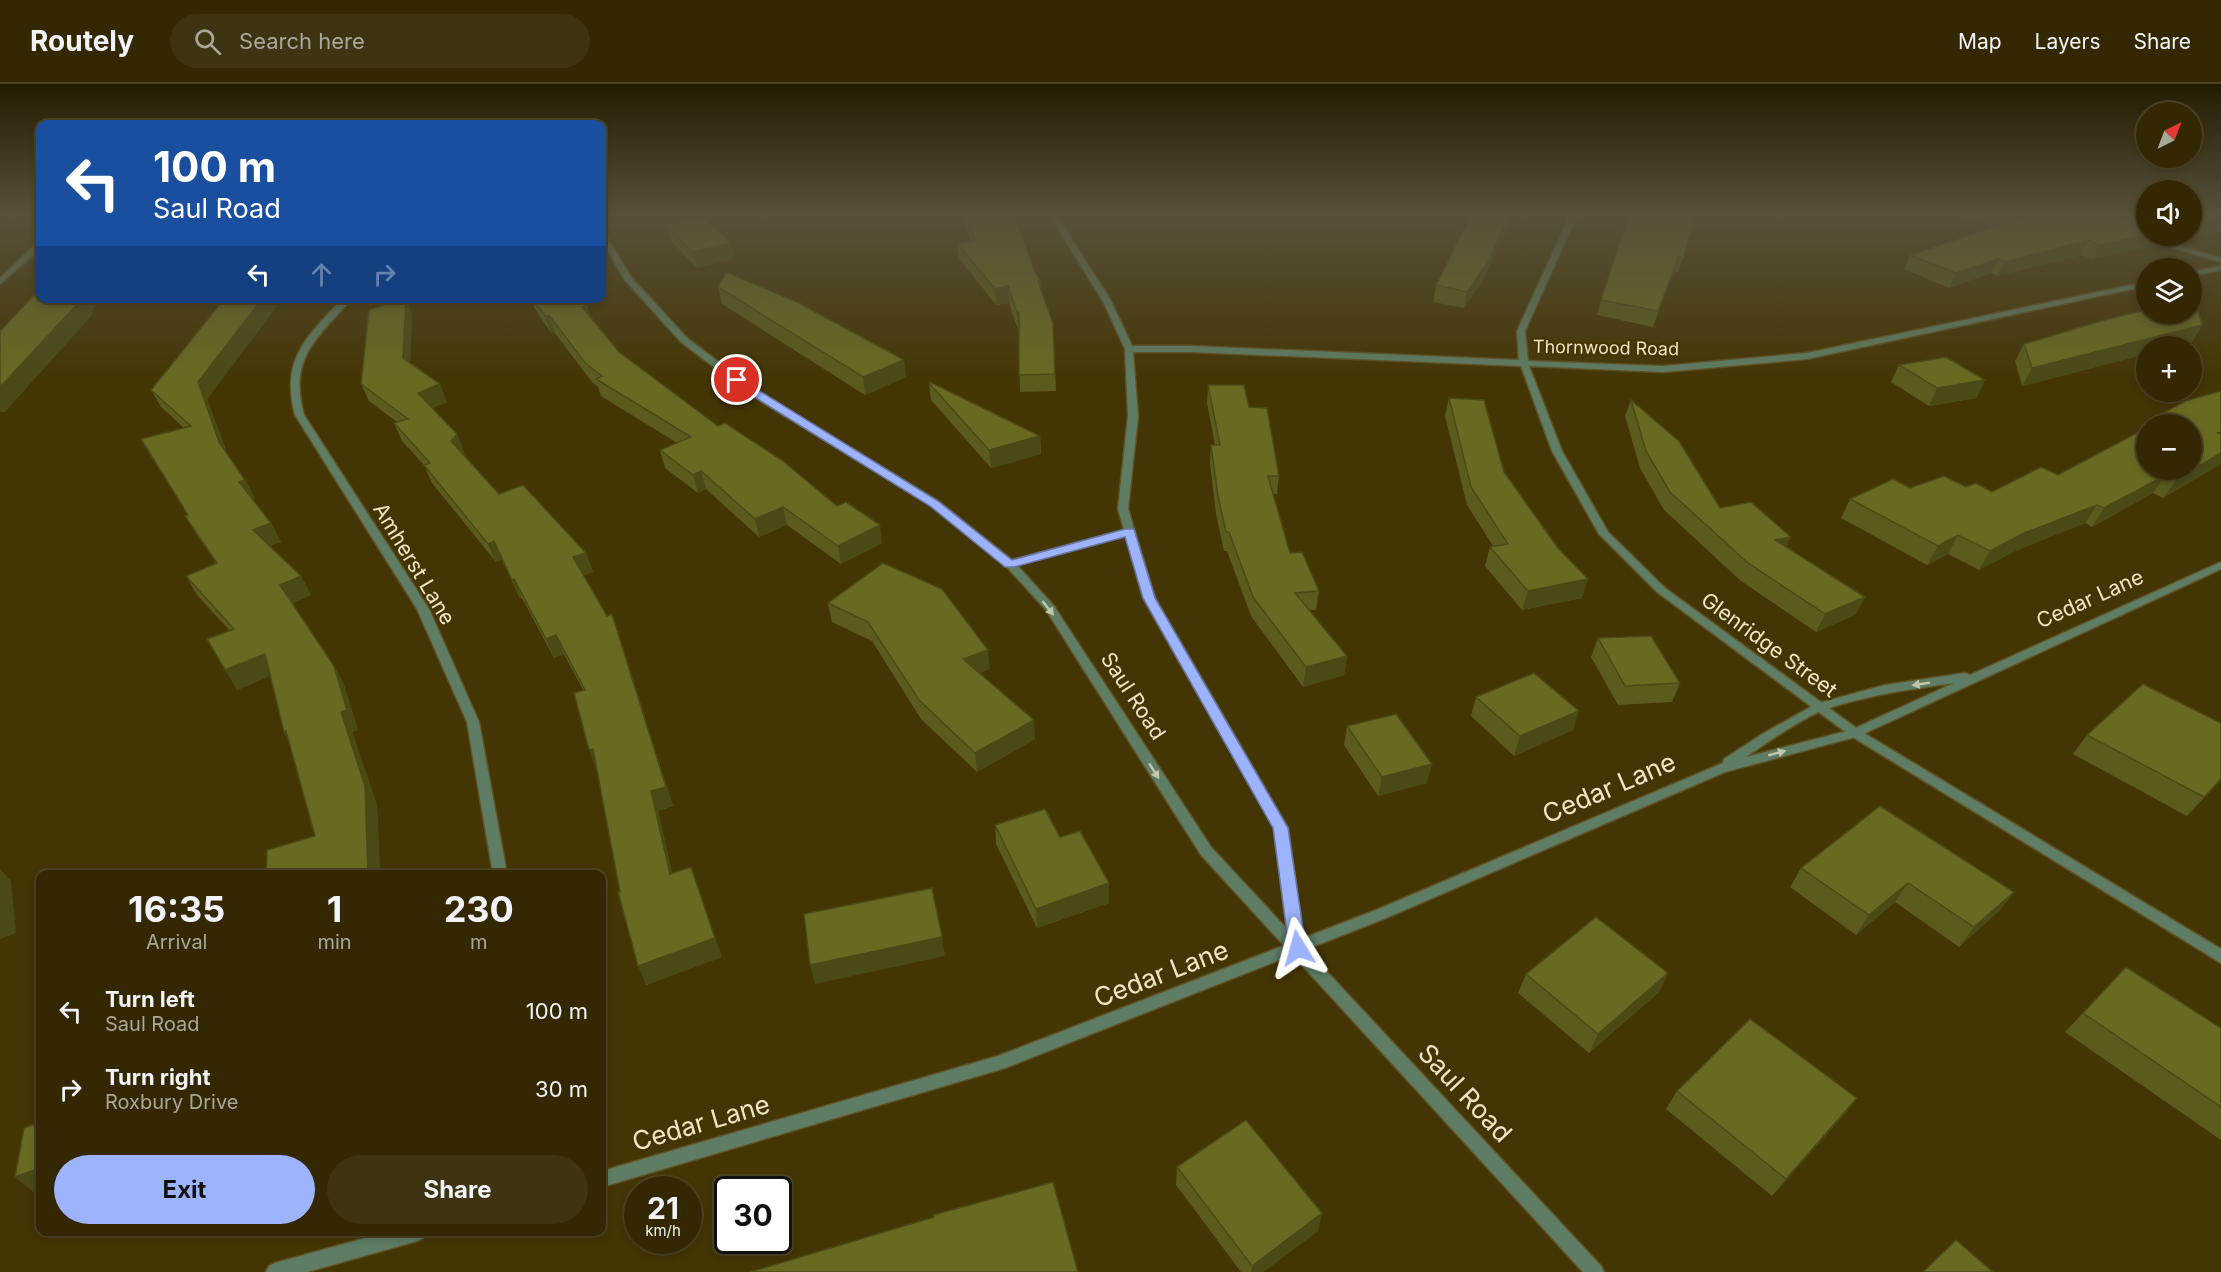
<!DOCTYPE html>
<meta charset="utf-8">
<style>
:root{--surface:#332803;--page:#3e3412;--text:#f1f3f6;--muted:#a9a69a;--line:#4e4425;--accent:#9db4fd}
body{margin:0;font-family:Inter,sans-serif;background:var(--page);color:var(--text);height:100vh;display:flex;flex-direction:column;font-size:22px;white-space:nowrap}
*{box-sizing:border-box;margin:0}
p{font-size:20px;color:var(--muted)}
.icon{flex:none;width:33px;height:33px;fill:none;stroke:currentColor;stroke-width:2;stroke-linecap:round;stroke-linejoin:round}
.map{position:relative;flex:1;overflow:hidden}
.panel{position:absolute;left:36px;top:786px;width:570px;height:366px;display:flex;flex-direction:column;background:var(--surface);border-radius:12px;box-shadow:0 3px 9px #0003,0 0 0 2px var(--line)}
.panel>*{flex:none}
.guide{position:absolute;left:36px;top:36px;width:570px;height:183px;border-radius:12px;box-shadow:0 3px 9px #0003,0 0 0 2px var(--line);background:#1a4fa0;color:#fff;overflow:hidden}
.needle{width:39px;rotate:42deg}
.fabs{position:absolute;left:2136px;top:18px;display:grid;gap:12px}
.fabs a{display:grid;place-items:center;width:66px;height:66px;border-radius:50%;background:var(--surface);box-shadow:0 3px 9px #0003,0 0 0 2px var(--line);font-size:30px}
.speed{position:absolute;left:624px;top:1092px;display:flex;gap:12px;font-size:30px;font-weight:700;text-align:center}
.speed>*{display:grid;place-content:center;width:78px;height:78px;border-radius:50%;background:var(--surface);box-shadow:0 3px 9px #0003,0 0 0 2px var(--line);line-height:1}
.speed small{font-size:15px;font-weight:400}
.speed .limit{border:3px solid #111;border-radius:9px;background:#fff;color:#111}
.pin{position:absolute;display:grid;place-items:center;width:51px;height:51px;color:#fff;margin:-26px;border:3px solid #fff;border-radius:50%;box-shadow:0 2px 6px #0007}
.me{position:absolute;width:66px;margin:-33px;rotate:352deg;stroke-linejoin:round;filter:drop-shadow(0 0 4px #0008)}
.turn{display:flex;align-items:center;gap:21px;height:126px;padding:0 18px;font-size:27px}
.turn .icon{width:78px;height:78px;stroke-width:2.5}
.turn b{display:block;font-size:42px;line-height:51px}
.lanes{display:flex;align-items:center;height:57px;padding:0 18px;background:#0003;justify-content:center;gap:30px;direction:ltr}
.lanes .off{opacity:.35}
.eta{display:flex;justify-content:space-evenly;align-items:center;height:102px;text-align:center}
.eta b{font-size:36px;font-weight:700;line-height:42px}
.button{display:flex;gap:12px;margin-top:auto;padding:12px 18px}
.button a{flex:1;height:69px;border-radius:36px;background:var(--accent);color:#111;font-size:24px;font-weight:700;line-height:69px;text-align:center}
.button a+a{background:var(--page);color:var(--text)}
ul{padding:0;list-style:none}
li{display:flex;align-items:center;gap:18px;height:78px;padding:0 18px}
li div{flex:1}
li b{display:block;font-size:22px}
li em{font-style:normal}
header{display:flex;align-items:center;gap:36px;box-sizing:border-box;height:84px;padding:0 30px;background:var(--surface);border-bottom:2px solid var(--line)}
header strong{font-size:28px}
nav{display:flex;gap:33px;margin-inline-start:auto;font-size:21px}
.search{width:420px;height:54px;background:var(--page);display:flex;align-items:center;gap:15px;box-sizing:border-box;padding:0 21px;border-radius:33px;color:var(--muted);font-size:22px}
.map>svg:first-child{display:block}
</style>
<header>
<strong>Routely</strong>
<div class="search"><svg class="icon" aria-label="search" viewBox="0 0 24 24"><circle cx="10" cy="10" r="6"/><path d="M15 15l6 6"/></svg>Search here</div>
<nav><a>Map</a><a>Layers</a><a>Share</a></nav>
</header>
<div class="map">
<svg width="2221" height="1188" viewBox="0 0 2221 1188">
<rect width="100%" height="100%" fill="#443504"/>
<g fill="none" stroke-linecap="round" stroke-linejoin="round">
<defs>
<g id="minor">
<polygon points="602,129 616,129 602,132"/>
<path d="M1048,129H1055L1111,217L1132,262H1191L1519,276L1517,247L1571,129H1578L1525,247L1528,277L1663,282L1807,269L2146,198V202L1807,275L1663,288L1529,282L1562,367L1608,448L1665,504L1859,646L2221,865V879L1851,652L1657,508L1599,450L1552,367L1521,282L1191,268H1133L1138,332L1128,425L1155,514L1288,744L1304,863L1601,1182L1604,1188H1583L1201,771L1046,526L1006,482L930,421L751,311L681,258L625,196L602,157V150H605L631,193L687,254L757,307L938,417L1012,476L1124,446L1118,425L1128,332L1125,265L1103,217ZM1126,452L1143,514L1274,744L1287,845L1211,763L1054,522L1017,481Z"/>
<polygon points="37,159 40,159 40,165 0,200 0,194"/>
<polygon points="2221,182 2221,186 2192,192 2192,188"/>
<path d="M343,214H352C317,255 288,273 304,331L429,525L479,638L507,790H493L467,638L417,525L295,331C280,275 307,253 343,214Z"/>
</g>
<g id="tertiary">
<polygon points="2142,151 2221,174 2221,178 2142,155"/>
<path d="M2221,478V485L1859,652L1725,688L1386,834L1005,984L602,1103V1087L998,972L1376,826L1723,679L1724,675L1764,649L1816,620L1885,601L1965,589L1970,591ZM1954,599L1851,646L1746,673C1768,658 1802,634 1826,625C1868,611 1911,605 1954,599Z"/>
<polygon points="387,1148 426,1148 423,1154 417,1157 307,1188 266,1188 269,1182 275,1179"/>
</g>
</defs>
<!-- minor casing -->
<use href="#minor" stroke="#605123" stroke-width="3"/>
<!-- tertiary casing -->
<use href="#tertiary" stroke="#605123" stroke-width="3"/>
<!-- minor -->
<use href="#minor" fill="#5e7d64" fill-rule="evenodd"/>
<!-- tertiary -->
<use href="#tertiary" fill="#5e7d64" fill-rule="evenodd"/>
</g>
<!-- wall -->
<g fill="#5a5b1c">
<polygon points="963,129 1014,129 1033,183 1040,197 1041,205 1053,240 1056,307 1020,308 1019,245 1018,246 1009,219 996,221 959,174 957,159 971,157 964,136"/>
<polygon points="1696,129 1678,189 1674,187 1653,243 1597,231 1601,216"/>
<polygon points="1969,129 2146,129 2146,152 2192,152 2221,129 2221,146 2173,157 2162,153 2158,161 2092,175 2081,171 1997,192 1991,189 1949,204 1904,185 1910,171 1996,143 1967,134"/>
<polygon points="1510,137 1483,196 1464,224 1433,218 1436,201"/>
<polygon points="666,141 735,174 697,184 670,156"/>
<polygon points="718,203 906,293 865,311 722,220"/>
<polygon points="225,214 283,214 207,315 227,369 245,396 255,414 252,415 271,439 281,458 270,462 301,492 311,511 292,519 334,582 344,601 358,646 352,648 377,721 380,790 266,790 315,752 288,654 284,648 270,592 237,606 230,547 197,511 186,492 216,479 196,450 185,432 187,431 184,344 161,323 151,306"/>
<polygon points="528,214 581,214 587,222 590,232 619,268 718,342 837,422 882,459 841,480 787,441 759,453 706,405 698,409 665,384 660,366 677,359 601,312 598,303 592,298 554,248 551,249"/>
<polygon points="412,230 410,279 447,318 432,324 457,350 464,368 463,370 499,410 586,469 593,488 583,491 607,532 612,530 673,722 658,727 672,789 722,873 646,901 620,808 583,606 564,570 554,574 522,514 520,515 502,476 496,478 432,399 424,381 402,357 394,339 397,338 369,317 361,300"/>
<polygon points="2202,241 2192,258 2022,302 2015,277 2024,260"/>
<polygon points="1899,281 1985,296 1976,314 1929,322 1891,298"/>
<polygon points="929,299 1040,352 1041,370 991,384 931,316"/>
<polygon points="1208,301 1249,323 1279,392 1277,410 1273,410 1290,469 1319,507 1316,526 1309,526 1347,572 1344,591 1303,603 1251,532 1227,467 1224,467 1216,430 1210,379 1211,361 1215,361 1207,319"/>
<polygon points="2221,307 2221,380 2163,414 2153,409 2092,443 2085,439 2013,468 1979,486 1948,470 1927,481 1841,434 1850,415 1910,404 1966,403 1992,408 2058,391 2143,346 2146,341 2146,386 2192,340 2147,340 2149,337"/>
<polygon points="1449,314 1504,388 1582,514 1522,526 1485,482 1490,463 1493,462 1467,421 1445,332"/>
<polygon points="1631,316 1720,424 1787,463 1865,513 1855,531 1816,548 1741,497 1664,426 1640,384 1625,332"/>
<polygon points="828,519 990,585 980,589 1035,655 977,688 921,635 872,557 832,538"/>
<polygon points="1598,554 1680,599 1672,618 1618,621 1591,573"/>
<polygon points="1476,613 1573,646 1514,672 1471,632"/>
<polygon points="1347,642 1427,699 1378,712 1344,661"/>
<polygon points="2087,651 2221,696 2187,732 2073,670"/>
<polygon points="995,741 1060,753 1109,799 1109,819 1037,844 996,760"/>
<polygon points="1801,784 2014,808 1999,827 1959,863 1895,818 1856,851 1790,803"/>
<polygon points="2126,883 2221,944 2221,1056 2065,948"/>
<polygon points="1668,889 1659,908 1589,969 1518,909 1526,890"/>
<polygon points="1677,1007 1857,1014 1843,1032 1772,1112 1666,1025"/>
<polygon points="1177,1083 1318,1147 1263,1188 1241,1188 1176,1101"/>
</g>
<!-- shaded-wall -->
<g fill="#4a4a17">
<polygon points="0,129 17,129 0,143"/>
<polygon points="1510,129 1512,129 1510,137 1483,196 1464,224 1467,208"/>
<polygon points="2221,134 2221,146 2173,157 2176,152 2192,152 2192,141"/>
<polygon points="2146,151 2146,152 2163,152 2158,161 2092,175 2100,161"/>
<polygon points="2089,156 2081,171 1997,192 2005,178"/>
<polygon points="731,159 735,174 697,184 693,168"/>
<polygon points="1679,172 1674,187 1653,243 1658,227"/>
<polygon points="1998,175 1991,189 1949,204 1956,189"/>
<polygon points="1008,202 1009,219 996,221 995,205"/>
<polygon points="80,214 103,214 92,227 93,230 5,328 0,328 0,303"/>
<polygon points="263,214 283,214 207,315 229,376 219,358 198,298"/>
<polygon points="406,214 412,230 410,291 403,274"/>
<polygon points="587,222 592,239 582,223"/>
<polygon points="1019,228 1020,245 1018,246 1017,229"/>
<polygon points="549,231 554,248 551,249 545,232"/>
<polygon points="2202,241 2192,258 2174,262 2146,262 2146,270 2022,302 2032,284"/>
<polygon points="904,276 906,293 865,311 863,293"/>
<polygon points="1985,296 1976,314 1929,322 1937,304"/>
<polygon points="440,300 447,318 425,326 418,309"/>
<polygon points="457,350 464,368 458,375 451,357"/>
<polygon points="1040,352 1041,370 991,384 989,366"/>
<polygon points="2221,369 2221,380 2163,414 2176,396"/>
<polygon points="701,387 706,405 698,409 693,391"/>
<polygon points="2166,391 2153,409 2092,443 2104,424"/>
<polygon points="245,396 255,414 249,416 239,398"/>
<polygon points="2097,421 2085,439 2013,468 1979,486 1990,467 2024,449"/>
<polygon points="783,423 787,441 759,453 755,435"/>
<polygon points="271,439 281,458 264,464 253,446"/>
<polygon points="880,441 882,459 841,480 838,462"/>
<polygon points="1958,451 1948,470 1927,481 1938,462"/>
<polygon points="1791,453 1783,470 1775,456"/>
<polygon points="494,457 502,476 496,478 488,460"/>
<polygon points="586,469 593,488 580,492 573,473"/>
<polygon points="301,492 311,511 291,520 280,501"/>
<polygon points="514,495 522,514 520,515 512,496"/>
<polygon points="1588,495 1582,514 1522,526 1528,507"/>
<polygon points="1865,513 1855,531 1816,548 1825,530"/>
<polygon points="612,530 673,722 658,727 677,810 670,790"/>
<polygon points="556,551 564,570 554,574 546,555"/>
<polygon points="988,566 990,585 965,594 963,575"/>
<polygon points="265,570 277,589 237,606 225,586"/>
<polygon points="1347,572 1344,591 1303,603 1306,583"/>
<polygon points="334,582 344,601 358,646 352,648 377,721 380,790 368,790"/>
<polygon points="1579,627 1573,646 1514,672 1520,652"/>
<polygon points="1034,636 1035,655 977,688 975,669"/>
<polygon points="593,665 597,686 589,666"/>
<polygon points="1432,680 1427,699 1378,712 1382,693"/>
<polygon points="2221,695 2221,696 2187,732 2204,713"/>
<polygon points="0,785 11,797 16,849 0,855"/>
<polygon points="1109,799 1109,819 1037,844 1036,825"/>
<polygon points="1908,799 1895,818 1856,851 1869,831"/>
<polygon points="698,802 722,873 646,901 638,882"/>
<polygon points="2014,808 1999,827 1959,863 1974,843"/>
<polygon points="942,853 945,872 815,900 810,881"/>
<polygon points="1668,889 1659,908 1589,969 1598,950"/>
<polygon points="1857,1014 1843,1032 1772,1112 1786,1095"/>
<polygon points="40,1084 40,1110 37,1111 15,1093"/>
<polygon points="1322,1129 1318,1147 1263,1188 1251,1188 1252,1182"/>
</g>
<!-- building -->
<g fill="#696a21" stroke="#4a4a17" stroke-width="1.5">
<polygon points="966,129 1014,129 1033,183 1040,197 1038,197 1053,240 1055,290 1019,291 1019,228 1017,229 1008,202 995,205 957,159 975,157"/>
<polygon points="1472,129 1510,129 1487,180 1467,208 1436,201"/>
<polygon points="1631,129 1696,129 1683,174 1679,172 1658,227 1601,216 1626,139"/>
<polygon points="2005,129 2110,129 2146,141 2146,151 2100,161 2089,156 2005,178 1998,175 1956,189 1910,171 2021,134"/>
<polygon points="2138,129 2146,129 2146,132"/>
<polygon points="2192,129 2221,129 2221,134 2192,141"/>
<polygon points="703,133 731,159 693,168 666,141"/>
<polygon points="726,188 799,219 904,276 863,293 718,203"/>
<polygon points="40,205 40,214 83,214 0,303 0,247"/>
<polygon points="225,214 263,214 198,298 219,358 245,396 239,398 271,439 253,446 301,492 280,501 334,582 347,626 341,628 365,702 368,790 266,790 267,766 315,752 286,647 284,648 265,570 225,586 207,555 234,545 186,492 217,479 185,432 188,431 141,355 191,342 151,306"/>
<polygon points="404,214 406,214 403,274 440,300 418,309 457,350 451,357 499,410 523,401 586,469 573,473 607,532 612,530 666,703 651,707 670,790 691,783 715,854 638,882 618,808 620,808 593,665 589,666 574,609 585,606 556,551 546,555 514,495 512,496 494,457 488,460 424,381 430,379 394,339 408,335 361,300 369,226"/>
<polygon points="533,214 581,214 587,222 582,223 619,268 718,342 725,339 783,377 837,422 846,418 880,441 838,462 783,423 755,435 701,387 693,391 660,366 691,353 596,295 602,292 586,280 549,231 545,232"/>
<polygon points="2195,215 2202,241 2032,284 2024,260 2104,236 2146,226 2146,230 2192,230 2192,216"/>
<polygon points="1946,273 1985,296 1937,304 1899,281"/>
<polygon points="930,298 1040,352 989,366 929,299"/>
<polygon points="1208,301 1244,301 1249,323 1267,324 1279,392 1268,392 1290,469 1302,468 1319,507 1295,509 1347,572 1306,583 1253,513 1229,448 1226,448 1218,412 1211,361 1220,361"/>
<polygon points="2221,307 2221,348 2218,349 2221,350 2221,369 2176,396 2166,391 2104,424 2097,421 2024,449 1990,467 1958,451 1938,462 1850,415 1893,395 1910,404 1944,392 1966,403 1976,399 1992,408 2041,383 2058,391 2146,344 2146,386 2192,386 2192,340 2153,340 2156,339 2149,337 2185,317"/>
<polygon points="1449,314 1484,316 1504,388 1558,464 1588,495 1528,507 1490,463 1508,460 1471,403"/>
<polygon points="1631,316 1679,357 1720,424 1751,418 1791,453 1775,456 1865,513 1825,530 1748,479 1670,408 1646,367"/>
<polygon points="883,479 942,505 988,566 963,575 1034,636 975,669 919,616 868,538 828,519"/>
<polygon points="1651,552 1680,599 1625,602 1598,554"/>
<polygon points="1534,589 1579,627 1520,652 1476,613"/>
<polygon points="2143,600 2221,639 2221,695 2204,713 2087,651"/>
<polygon points="1396,630 1432,680 1382,693 1347,642"/>
<polygon points="1880,722 2014,808 1974,843 1908,799 1869,831 1801,784"/>
<polygon points="1045,725 1060,753 1080,747 1109,799 1036,825 995,741"/>
<polygon points="932,804 942,853 810,881 804,830"/>
<polygon points="1596,833 1668,889 1598,950 1526,890"/>
<polygon points="2126,883 2221,944 2221,1023 2083,929"/>
<polygon points="1750,935 1857,1014 1786,1095 1677,1007"/>
<polygon points="1246,1036 1322,1129 1252,1182 1177,1083"/>
<polygon points="40,1038 40,1084 15,1093 24,1044"/>
<polygon points="1053,1098 1078,1188 750,1188 934,1133 933,1131"/>
<polygon points="1956,1156 1993,1188 1923,1188"/>
</g>
<!-- one-way arrows -->
<defs><path id="oneway-solid" d="M-6-.8H1V-3.2L6.5 0L1 3.2V.8H-6Z" transform="scale(1.5)"/></defs>
<g fill="#c4c6a9">
<use href="#oneway-solid" transform="translate(1048 524) rotate(52)"/>
<use href="#oneway-solid" transform="translate(1921 600) rotate(171)"/>
<use href="#oneway-solid" transform="translate(1777 669) rotate(-15)"/>
<use href="#oneway-solid" transform="translate(1154 687) rotate(57)"/>
</g>
<!-- sky -->
<linearGradient id="sky" x2="0" y2="1"><stop stop-color="#251d02"/><stop offset="0.44" stop-color="#56513a"/><stop offset="1" stop-color="#56513a" stop-opacity="0"/></linearGradient>
<rect width="2221" height="296" fill="url(#sky)"/>
<!-- route -->
<polygon fill="#9db4fd" stroke="#6675a4" stroke-width="1.5" points="737,293 938,417 1012,476 1125,445 1134,445 1155,514 1288,744 1306,864 1303,869 1298,871 1292,869 1289,864 1273,744 1143,514 1125,453 1014,483 1005,483 930,422 751,311 733,298 732,296"/>
<g text-anchor="middle" stroke-width="4.5" stroke-linejoin="round" paint-order="stroke">
<!-- far-street labels -->
<g font-size="18" fill="#f0e5c7" stroke="#443504">
<text transform="translate(1606 264) rotate(1)" y="6">Thornwood Road</text>
</g>
<!-- street labels -->
<g font-size="21" fill="#f0e5c7" stroke="#443504">
<text transform="translate(414 480) rotate(59)" y="7">Amherst Lane</text>
<text transform="translate(2090 515) rotate(-24)" y="7">Cedar Lane</text>
<text transform="translate(1769 561) rotate(36)" y="7">Glenridge Street</text>
<text transform="translate(1133 612) rotate(57)" y="7">Saul Road</text>
</g>
<!-- near-street labels -->
<g font-size="26" fill="#f0e5c7" stroke="#443504">
<text transform="translate(1609 704) rotate(-23)" y="9">Cedar Lane</text>
<text transform="translate(1161 890) rotate(-21)" y="9">Cedar Lane</text>
<text transform="translate(1465 1009) rotate(47)" y="9">Saul Road</text>
<text transform="translate(701 1039) rotate(-16)" y="9">Cedar Lane</text>
</g>
</g>
</svg>
<div class="fabs">
<a><svg class="needle" viewBox="-14 -14 28 28"><path d="M0-13l5 13h-10z" fill="#e53935"/><path d="M0 13l5-13h-10z" fill="#a9a69a"/></svg></a>
<a><svg class="icon" aria-label="sound" viewBox="0 0 24 24"><path d="M4 9h4l5-4v14l-5-4H4zM17 9q2 3 0 6"/></svg></a>
<a><svg class="icon" aria-label="layers" viewBox="0 0 24 24"><path d="M12 4l9 5-9 5-9-5zM3 14l9 5 9-5"/></svg></a>
<a>+</a>
<a>−</a>
</div>
<div class="speed"><div>21<small>km/h</small></div><div class="limit">30</div></div>
<div class="pin" style="left:737px;top:296px;background:#d93025"><svg class="icon" aria-label="arrive" viewBox="0 0 24 24"><path d="M6 21V4h12l-3 4 3 4H6"/></svg></div>
<svg class="me" style="left:1298px;top:864px" viewBox="-20 -20 40 40"><path d="M0-17L14 15 0 8-14 15z" fill="#9db4fd" stroke="#fff" stroke-width="4"/></svg>
<div class="guide">
<div class="turn"><svg class="icon" aria-label="left" viewBox="0 0 24 24"><path d="M17 20v-9H6M10 6l-5 5 5 5"/></svg><div><b>100 m</b>Saul Road</div></div>
<div class="lanes"><svg class="icon" aria-label="left" viewBox="0 0 24 24"><path d="M17 20v-9H6M10 6l-5 5 5 5"/></svg><svg class="icon off" aria-label="ahead" viewBox="0 0 24 24"><path d="M12 20V5M6 11l6-6 6 6"/></svg><svg class="icon off" aria-label="right" viewBox="0 0 24 24"><path d="M7 20v-9h11M14 6l5 5-5 5"/></svg></div>
</div>
<section class="panel">
<div class="eta">
<div><b>16:35</b><p>Arrival</p></div>
<div><b>1</b><p>min</p></div>
<div><b>230</b><p>m</p></div>
</div>
<ul>
<li><svg class="icon" aria-label="left" viewBox="0 0 24 24"><path d="M17 20v-9H6M10 6l-5 5 5 5"/></svg><div><b>Turn left</b><p>Saul Road</p></div><em>100 m</em></li>
<li><svg class="icon" aria-label="right" viewBox="0 0 24 24"><path d="M7 20v-9h11M14 6l5 5-5 5"/></svg><div><b>Turn right</b><p>Roxbury Drive</p></div><em>30 m</em></li>
</ul>
<div class="button"><a>Exit</a><a>Share</a></div>
</section>
</div>
